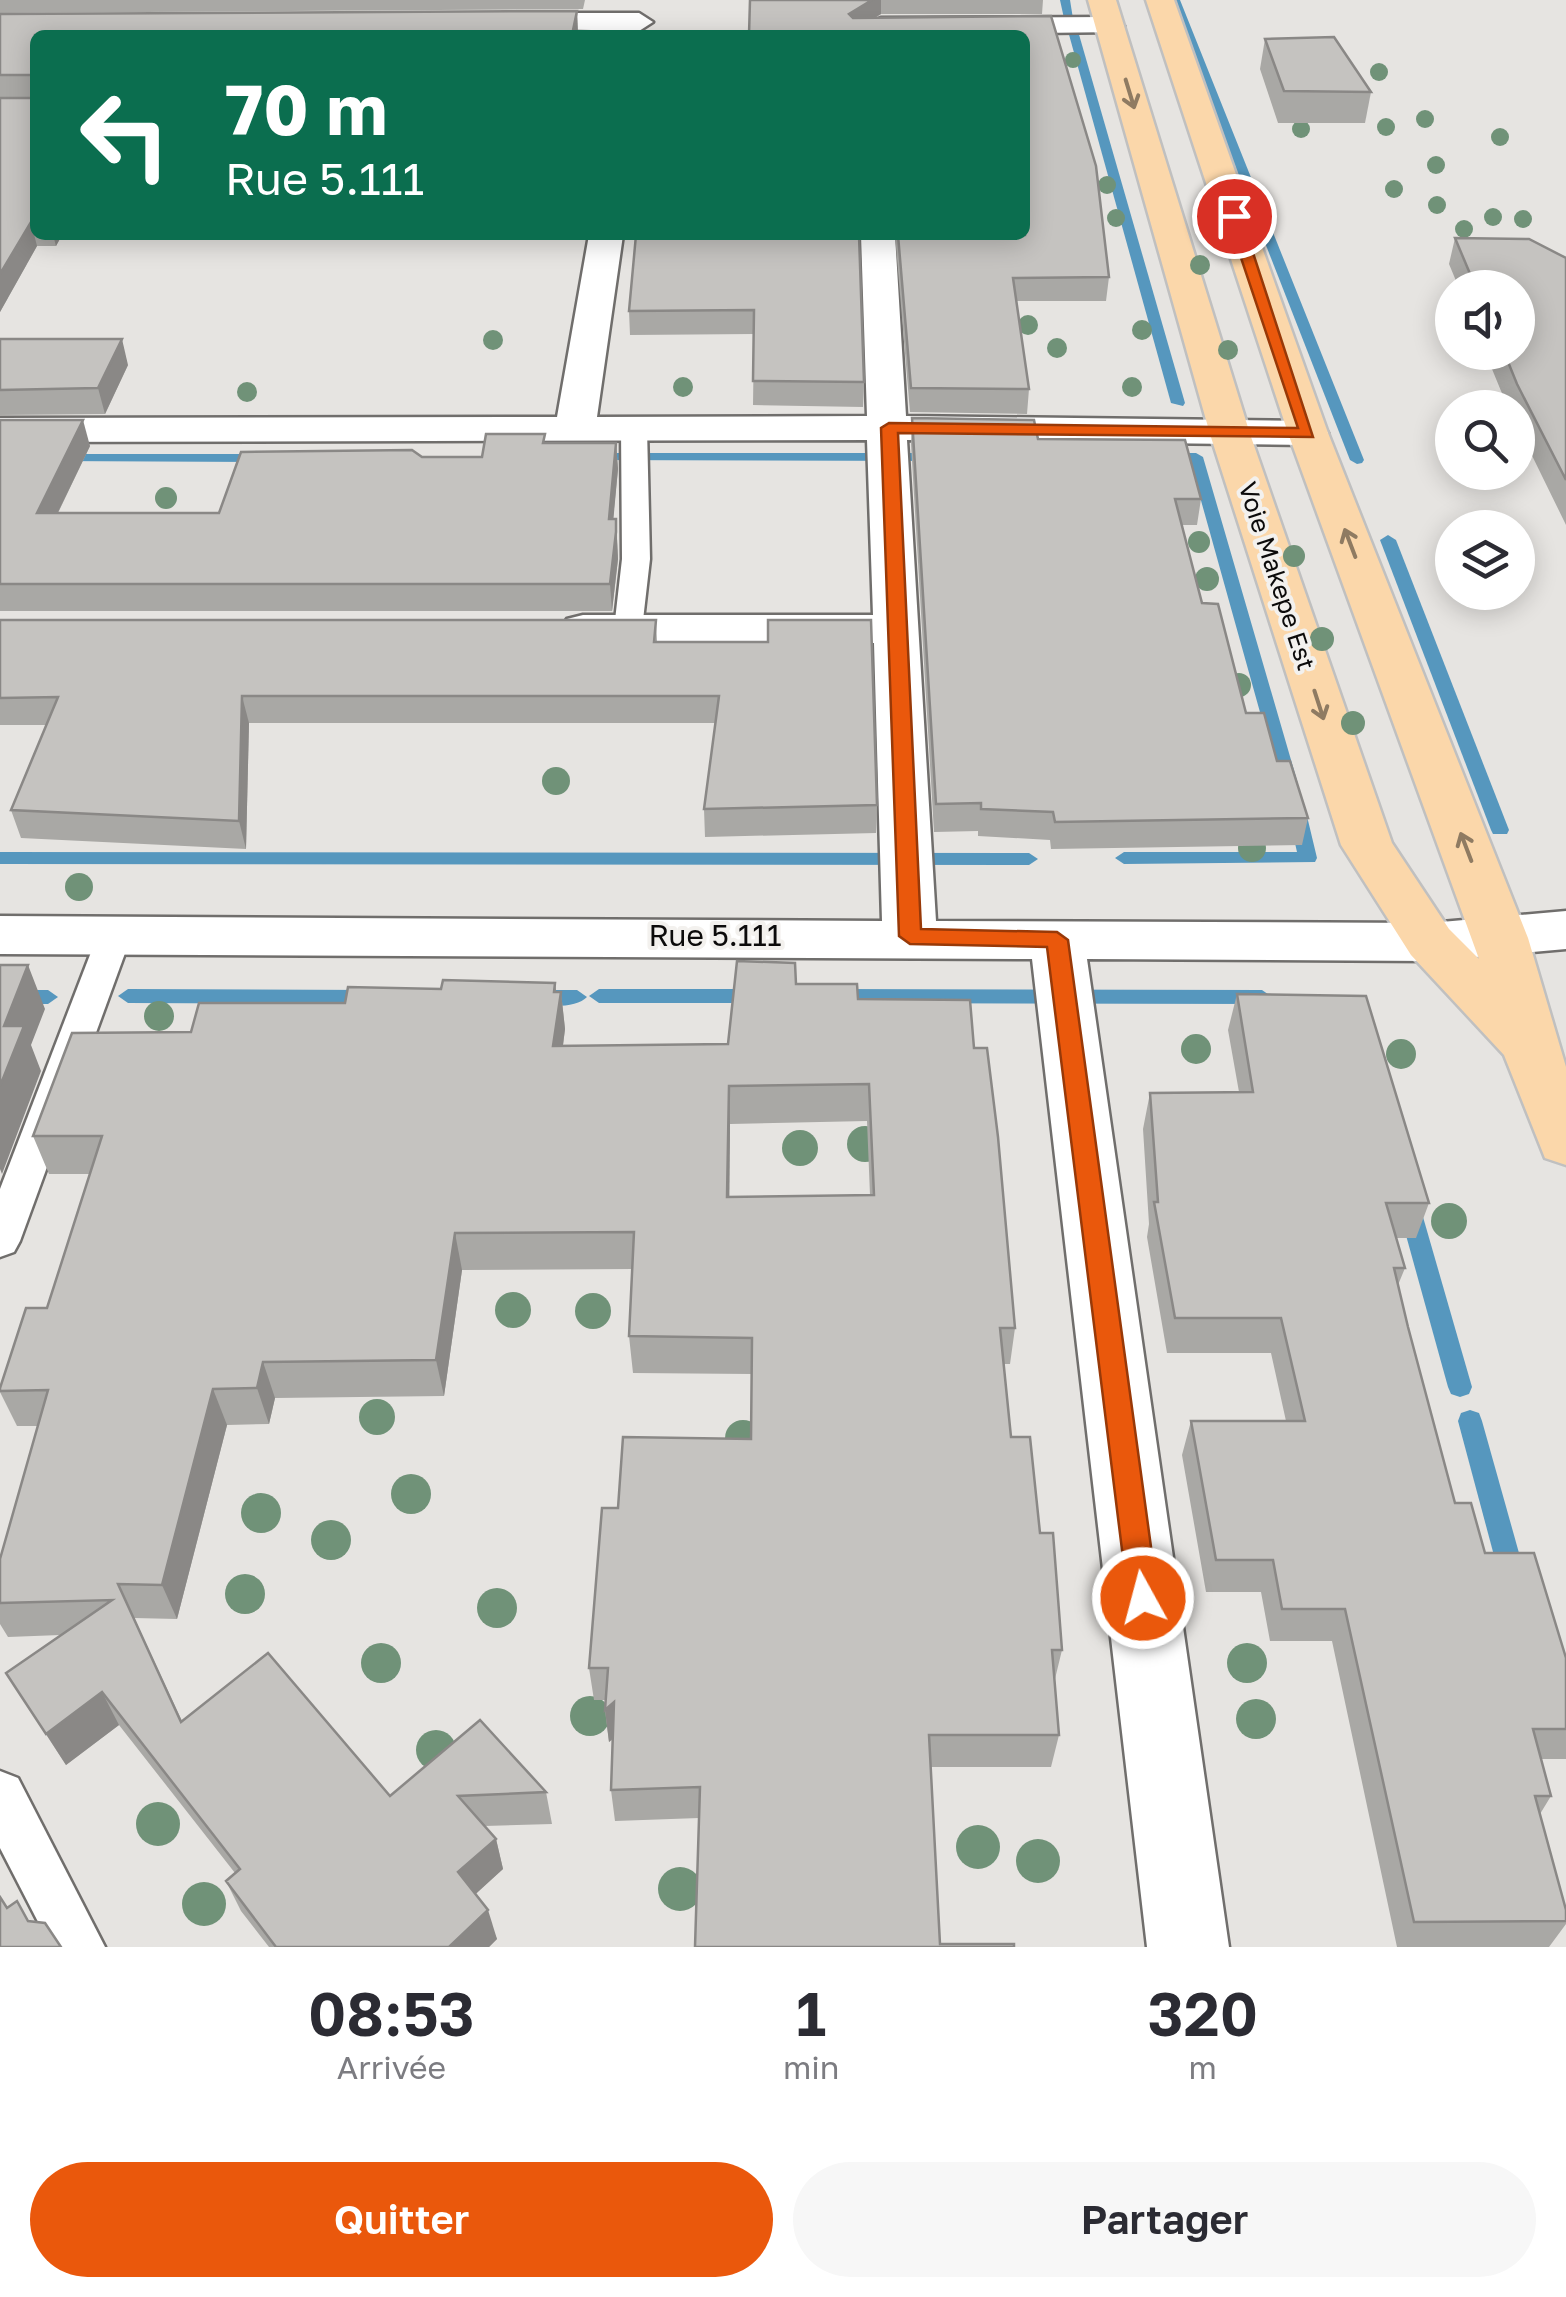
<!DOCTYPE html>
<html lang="fr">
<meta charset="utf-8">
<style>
:root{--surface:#fff;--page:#f7f7f7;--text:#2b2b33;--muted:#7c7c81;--accent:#ea580c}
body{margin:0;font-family:"Golos Text",sans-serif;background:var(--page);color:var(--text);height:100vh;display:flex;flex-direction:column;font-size:38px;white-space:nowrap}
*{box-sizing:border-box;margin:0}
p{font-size:32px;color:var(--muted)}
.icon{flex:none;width:55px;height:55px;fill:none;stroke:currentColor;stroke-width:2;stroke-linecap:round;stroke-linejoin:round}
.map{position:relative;height:1947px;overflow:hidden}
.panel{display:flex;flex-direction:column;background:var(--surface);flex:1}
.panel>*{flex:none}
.top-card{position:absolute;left:30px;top:30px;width:1000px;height:210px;border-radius:15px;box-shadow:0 5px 25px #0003;background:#0b6e4f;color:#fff;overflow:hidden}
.buttons{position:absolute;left:1435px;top:270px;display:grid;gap:20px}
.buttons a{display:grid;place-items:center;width:100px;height:100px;border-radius:50%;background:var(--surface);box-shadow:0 5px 25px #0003;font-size:50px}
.pin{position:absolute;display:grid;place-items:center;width:85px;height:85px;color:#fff;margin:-42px;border:5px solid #fff;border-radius:50%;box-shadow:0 2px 10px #0007}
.me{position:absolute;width:110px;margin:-55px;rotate:353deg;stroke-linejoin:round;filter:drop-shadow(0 0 8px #0008)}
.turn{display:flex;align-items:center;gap:35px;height:210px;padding:0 30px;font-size:45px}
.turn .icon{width:130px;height:130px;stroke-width:2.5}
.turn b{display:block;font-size:70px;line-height:85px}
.eta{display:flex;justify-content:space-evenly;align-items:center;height:170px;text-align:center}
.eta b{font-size:60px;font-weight:600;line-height:70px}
.action{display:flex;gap:20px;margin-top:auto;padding:20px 30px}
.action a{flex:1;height:115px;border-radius:60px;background:var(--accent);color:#fff;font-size:40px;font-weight:600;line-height:115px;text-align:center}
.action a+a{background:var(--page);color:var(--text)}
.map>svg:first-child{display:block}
</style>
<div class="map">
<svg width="1566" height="1947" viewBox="0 0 1566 1947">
<rect width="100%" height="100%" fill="#e6e4e1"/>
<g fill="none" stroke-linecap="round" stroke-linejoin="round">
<!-- stream -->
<g fill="#5697be" fill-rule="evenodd">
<polygon points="1060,0 1070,0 1074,25 1065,23"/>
<polygon points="1170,0 1180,0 1364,460 1362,463 1357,464 1350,460"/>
<polygon points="1073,28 1078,31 1185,403 1183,406 1171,403 1068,31"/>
<polygon points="592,453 938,453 945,457 938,461 587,460 585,457"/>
<polygon points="1196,453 1203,457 1298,784 1295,788 1283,788 1280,784 1190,461 1165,461 1158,457 1165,453"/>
<polygon points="57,454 263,454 270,458 263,462 52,461 50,458"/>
<polygon points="1388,535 1396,540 1509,830 1507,834 1493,834 1491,830 1380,540"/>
<polygon points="1297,806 1306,812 1317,858 1315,862 1124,864 1115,858 1124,852 1297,852 1288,812"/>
<polygon points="0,852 1029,853 1038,859 1029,865 0,864"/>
<polygon points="128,989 371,990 381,997 371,1004 128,1003 118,996"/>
<polygon points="599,989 757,989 767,996 757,1003 599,1003 589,996"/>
<polygon points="831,989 1262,990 1272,997 1262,1004 831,1003 821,996"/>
<polygon points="0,990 48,990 58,997 48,1004 0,1004"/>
<path d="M535,990H577L587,997C576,1009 536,1009 525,997Z"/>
<polygon points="1410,1201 1418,1204 1421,1210 1472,1387 1469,1394 1460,1397 1451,1394 1448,1387 1399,1210 1402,1204"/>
<polygon points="1470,1410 1479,1413 1482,1421 1526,1578 1522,1587 1513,1590 1504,1587 1500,1578 1458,1421 1461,1413"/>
</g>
<defs>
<g id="lane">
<polygon points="634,420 647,428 650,559 642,629 628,638 614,629 622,559 621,428"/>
<polygon points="115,922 127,926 132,934 20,1241 14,1252 0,1257 0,1189 98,934 103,926"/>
<polygon points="0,1771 18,1778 105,1947 51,1947 0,1848"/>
</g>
<g id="street">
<polygon points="503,13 639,13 653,22 639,31 493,28 489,22 493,16"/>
<polygon points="1110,17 1124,26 1120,32 852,35 881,18"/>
<polygon points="589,235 623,235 597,417 867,416 861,235 895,235 906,416 1308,421 1322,425 1328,433 1322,441 1308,445 907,440 936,921 1430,923 1566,911 1566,949 1430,961 1087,959 1229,1947 1147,1947 1032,959 0,954 0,916 882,921 874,643 583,643 567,639 560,629 567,619 583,615 873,615 867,440 0,442 0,418 557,417"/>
</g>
<polygon id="primary" points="1088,0 1116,0 1250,434 1392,843 1449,929 1479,959 1288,433 1146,0 1174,0 1328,433 1528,938 1566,1067 1566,1165 1545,1158 1504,1055 1411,955 1341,845 1210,434"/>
</defs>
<!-- lane casing -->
<use href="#lane" stroke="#706e6c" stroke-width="5"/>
<!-- street casing -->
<use href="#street" stroke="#706e6c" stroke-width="5"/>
<!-- primary casing -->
<use href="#primary" stroke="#c0c0c0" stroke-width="5"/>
<!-- lane -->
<use href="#lane" fill="#fff" fill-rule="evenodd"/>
<!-- street -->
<use href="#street" fill="#fff" fill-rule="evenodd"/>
<!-- primary -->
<use href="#primary" fill="#fbd7aa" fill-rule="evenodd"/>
</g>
<!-- trees -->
<g fill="#709278">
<circle cx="1073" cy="60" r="8"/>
<circle cx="1379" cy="72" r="9"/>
<circle cx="1425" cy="119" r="9"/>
<circle cx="1386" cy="127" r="9"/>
<circle cx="1301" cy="129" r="9"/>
<circle cx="1500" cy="137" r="9"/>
<circle cx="1436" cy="165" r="9"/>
<circle cx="1107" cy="185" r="9"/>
<circle cx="1394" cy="189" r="9"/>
<circle cx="1437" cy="205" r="9"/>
<circle cx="1493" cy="217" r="9"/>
<circle cx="1116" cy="218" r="9"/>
<circle cx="1523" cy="219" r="9"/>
<circle cx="1464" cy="229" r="9"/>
<circle cx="1200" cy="265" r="10"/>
<circle cx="1028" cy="325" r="10"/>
<circle cx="1142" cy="330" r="10"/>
<circle cx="493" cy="340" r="10"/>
<circle cx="1057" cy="348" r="10"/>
<circle cx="1228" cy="350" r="10"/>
<circle cx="683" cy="387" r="10"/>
<circle cx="1132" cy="387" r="10"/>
<circle cx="247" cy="392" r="10"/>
<circle cx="166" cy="498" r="11"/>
<circle cx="1199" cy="542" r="11"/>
<circle cx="1294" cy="556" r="11"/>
<circle cx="1207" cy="579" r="12"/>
<circle cx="1322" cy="639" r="12"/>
<circle cx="1239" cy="685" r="12"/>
<circle cx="1353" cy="723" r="12"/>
<circle cx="556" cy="781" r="14"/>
<circle cx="1252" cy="848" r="14"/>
<circle cx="79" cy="887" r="14"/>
<circle cx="159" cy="1016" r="15"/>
<circle cx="1196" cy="1049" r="15"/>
<circle cx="1401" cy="1054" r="15"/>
<circle cx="865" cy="1144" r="18"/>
<circle cx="800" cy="1148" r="18"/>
<circle cx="1449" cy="1221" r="18"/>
<circle cx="513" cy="1310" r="18"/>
<circle cx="593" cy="1311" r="18"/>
<circle cx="377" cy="1417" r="18"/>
<circle cx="743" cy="1438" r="18"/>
<circle cx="411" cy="1494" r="20"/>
<circle cx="261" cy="1513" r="20"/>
<circle cx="331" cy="1540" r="20"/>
<circle cx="245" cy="1594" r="20"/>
<circle cx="497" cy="1608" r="20"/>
<circle cx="381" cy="1663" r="20"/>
<circle cx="1247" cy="1663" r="20"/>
<circle cx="590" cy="1716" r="20"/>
<circle cx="1256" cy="1719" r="20"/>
<circle cx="436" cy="1750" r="20"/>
<circle cx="158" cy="1824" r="22"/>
<circle cx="978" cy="1847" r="22"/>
<circle cx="1038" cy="1861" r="22"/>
<circle cx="680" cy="1889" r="22"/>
<circle cx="204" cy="1904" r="22"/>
</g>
<!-- wall -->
<g fill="#a9a8a5" fill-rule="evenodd">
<polygon points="0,0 585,0 583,9 0,13"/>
<polygon points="750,0 1043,0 1042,14 881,14 875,18 1109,277 1106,301 1016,301 1029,389 1027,414 910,412 895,235 1025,235 749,35"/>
<polygon points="577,11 578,35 35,35 35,235 62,235 56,246 37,246 0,312 0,14"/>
<polygon points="1265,39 1371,92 1365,123 1278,123 1260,69"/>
<polygon points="859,235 864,382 863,407 753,405 754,334 630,335 629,311"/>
<polygon points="1455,238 1566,258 1566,525 1518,427 1518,408 1508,408 1485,352 1518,352 1518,288 1459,288 1449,264"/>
<polygon points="0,339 128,365 105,414 0,415"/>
<polygon points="912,418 1038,439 1201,499 1197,525 1182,525 1202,603 1246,713 1277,761 1308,818 1302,845 1051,849 1050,840 978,836 978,831 934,832 911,444"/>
<polygon points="0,420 90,446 58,513 219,513 422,457 482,457 546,443 616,443 618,469 613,519 616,519 618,559 612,611 0,611"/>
<polygon points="0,620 656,620 657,642 877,805 876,833 705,837 704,809 715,723 249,723 246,849 21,838 11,810 47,725 0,725"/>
<path d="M555,983L556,992H561L565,1029L563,1046L728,1044L796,984L858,999L974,1048L1015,1328L1010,1364H1004L1011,1437L1040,1533L1062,1650L1054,1683L1059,1735L1051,1767H930L695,1947L699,1818L615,1821L611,1790L612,1740L609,1742L605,1710V1700H594L589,1668L618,1508L751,1439L752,1374L633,1373L629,1336L632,1269L462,1270L444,1396L275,1398L269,1424L227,1425L177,1619L134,1618L182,1721L390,1796L546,1792L552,1824L484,1826L496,1839L503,1869L475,1894L497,1939L489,1947H269L241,1911L226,1881L235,1873L119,1725L66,1765L6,1673L60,1635L8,1637L0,1624V1559L38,1426H17L0,1392V1388L47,1308L90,1174H49L33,1136L191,1032L345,1003L441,989ZM867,1121L870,1195L729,1197L730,1124Z"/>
<polygon points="1237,994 1429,1203 1416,1238 1396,1238 1405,1268 1398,1285 1408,1327 1455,1503 1485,1553 1566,1658 1566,1759 1541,1759 1551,1796 1540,1814 1566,1910 1566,1924 1549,1947 1397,1947 1332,1641 1270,1641 1261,1592 1206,1592 1182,1455 1191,1421 1286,1421 1271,1353 1167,1353 1147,1237 1149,1224 1143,1129 1150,1093 1239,1092 1228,1030"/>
</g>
<!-- shaded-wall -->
<g fill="#8a8886">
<polygon points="872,0 881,0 881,14 848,34 849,14"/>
<polygon points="577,11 578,35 572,35"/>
<polygon points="31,222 37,246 0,312 0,274"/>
<polygon points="53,235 62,235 56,246"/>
<polygon points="122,339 128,365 105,414 98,388"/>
<polygon points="83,420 90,446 45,539 37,513"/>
<polygon points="616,443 618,469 611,545 609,519"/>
<polygon points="616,519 618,559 612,611 610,584"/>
<polygon points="242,696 249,723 246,849 239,821"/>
<polygon points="28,965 45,1009 31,1045 41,1071 2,1174 0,1169 0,1086 4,1026"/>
<polygon points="555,983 558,1011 561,992 565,1029 558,1083 553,1046"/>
<polygon points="729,1086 730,1124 729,1234 727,1197"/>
<polygon points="455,1233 462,1270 444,1396 436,1360"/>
<polygon points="263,1362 275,1398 269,1424 257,1388"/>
<polygon points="213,1389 227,1425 177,1619 162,1585"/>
<polygon points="102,1692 119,1725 66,1765 46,1734"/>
<polygon points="614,1702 618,1734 609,1742 605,1710"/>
<polygon points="496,1839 503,1869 467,1902 458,1872"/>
<polygon points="488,1910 497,1939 489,1947 449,1947"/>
</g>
<!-- building -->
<g fill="#c5c3c0" stroke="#8a8886" stroke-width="2.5" fill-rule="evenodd">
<polygon points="750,0 872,0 849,14 853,18 1051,16 1096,166 1109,277 1013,278 1029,389 911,388 898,235 1025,235 1025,35 749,35"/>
<polygon points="577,11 572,35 35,35 35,222 31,222 0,274 0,98 32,98 32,75 0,75 0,14"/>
<polygon points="1334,37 1371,92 1284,91 1265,39"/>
<polygon points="636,235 859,235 864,382 753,381 754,310 629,311"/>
<polygon points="1455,238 1529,239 1566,258 1566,480 1517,384 1504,352 1518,352 1518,288 1476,288"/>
<polygon points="0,339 122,339 98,388 0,390"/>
<polygon points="912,418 1034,420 1038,439 1185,440 1201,499 1175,499 1202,603 1218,604 1246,713 1264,713 1277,761 1290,761 1308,818 1055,822 1053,812 981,809 981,803 936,804"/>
<polygon points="0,420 83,420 37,513 219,513 241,452 412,450 422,457 482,457 486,434 545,434 543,443 616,443 609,519 616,519 616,532 610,584 0,584"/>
<polygon points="0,620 656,620 654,642 768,642 768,620 871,620 877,805 704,809 719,696 242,696 239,821 11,810 58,697 0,698"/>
<path d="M737,961L795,963L796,984H857L858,999L970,1000L974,1048H987L998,1137L1015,1328H1000L1011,1437H1030L1040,1533H1053L1062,1650H1052L1059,1735H929L940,1944H1014V1947H695L700,1787L611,1790L614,1702L605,1710L608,1668H589L602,1508H618L623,1437L751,1439L752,1338L629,1336L634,1232L455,1233L436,1360L263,1362L257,1388L213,1389L162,1585L118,1584L181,1722L268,1653L390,1796L480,1720L546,1792L458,1796L496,1839L458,1872L488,1910L449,1947H276L226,1881L240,1869L102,1692L46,1734L6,1673L112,1600L0,1603V1559L48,1390L0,1391V1388L26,1308H47L102,1136H33L72,1033L191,1032L199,1003H345L348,987L441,989L443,980L555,983L554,992H561L553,1046L728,1044ZM869,1084L874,1195L727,1197L729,1086Z"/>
<polygon points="0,965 28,965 4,1026 24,1026 0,1086"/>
<polygon points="1237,994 1366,996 1429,1203 1386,1203 1405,1268 1394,1268 1408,1327 1455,1503 1471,1503 1485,1553 1534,1553 1566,1658 1566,1729 1533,1729 1551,1796 1535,1796 1566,1910 1566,1921 1414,1922 1345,1609 1282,1609 1273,1560 1216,1560 1191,1421 1305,1421 1281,1318 1175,1318 1154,1202 1158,1202 1150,1093 1253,1092"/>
<polygon points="0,1897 7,1908 17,1901 28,1921 45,1923 61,1947 0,1947"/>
</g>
<!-- one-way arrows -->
<defs><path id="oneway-shaft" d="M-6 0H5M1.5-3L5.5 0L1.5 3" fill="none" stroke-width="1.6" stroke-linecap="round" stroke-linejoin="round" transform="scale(2.5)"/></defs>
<g stroke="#8f7b62">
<use href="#oneway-shaft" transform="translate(1130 94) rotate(73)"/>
<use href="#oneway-shaft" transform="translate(1350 543) rotate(-111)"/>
<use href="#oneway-shaft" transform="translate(1319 705) rotate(72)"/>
<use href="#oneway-shaft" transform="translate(1466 847) rotate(-111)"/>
</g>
<!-- route -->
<polygon fill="#ea580c" stroke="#983908" stroke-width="2.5" points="1234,212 1241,216 1313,437 898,433 921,929 1057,932 1068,940 1158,1598 1153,1608 1143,1612 1132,1608 1128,1598 1047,947 910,944 899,936 881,428 889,423 1298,428 1227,216"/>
<g text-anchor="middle" stroke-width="8" stroke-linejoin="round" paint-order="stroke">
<!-- far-street labels -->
<g font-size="25" fill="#0c0b0b" stroke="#f3f1ee">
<text transform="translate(1277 576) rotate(72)" y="9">Voie Makepe Est</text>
</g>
<!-- street labels -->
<g font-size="30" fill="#0c0b0b" stroke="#f3f1ee">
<text x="715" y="946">Rue 5.111</text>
</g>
</g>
</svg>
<div class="buttons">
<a><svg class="icon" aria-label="sound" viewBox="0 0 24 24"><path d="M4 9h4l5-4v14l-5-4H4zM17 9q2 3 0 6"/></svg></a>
<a><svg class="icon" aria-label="search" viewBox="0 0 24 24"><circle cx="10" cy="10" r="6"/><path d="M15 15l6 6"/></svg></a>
<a><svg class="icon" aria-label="layers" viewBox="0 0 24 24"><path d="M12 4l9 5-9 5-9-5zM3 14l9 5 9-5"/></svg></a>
</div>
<div class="pin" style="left:1234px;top:216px;background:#d93025"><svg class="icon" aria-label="arrive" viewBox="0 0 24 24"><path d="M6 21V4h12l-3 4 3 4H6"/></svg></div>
<svg class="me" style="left:1143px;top:1598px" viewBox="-20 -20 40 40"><circle r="17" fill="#ea580c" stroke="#fff" stroke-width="3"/><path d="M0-11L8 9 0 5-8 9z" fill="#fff"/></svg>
<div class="top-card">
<div class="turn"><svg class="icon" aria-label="left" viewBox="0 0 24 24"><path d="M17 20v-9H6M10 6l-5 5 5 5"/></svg><div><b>70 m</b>Rue 5.111</div></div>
</div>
</div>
<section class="panel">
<div class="eta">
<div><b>08:53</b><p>Arrivée</p></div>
<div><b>1</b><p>min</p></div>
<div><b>320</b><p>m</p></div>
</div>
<div class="action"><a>Quitter</a><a>Partager</a></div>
</section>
